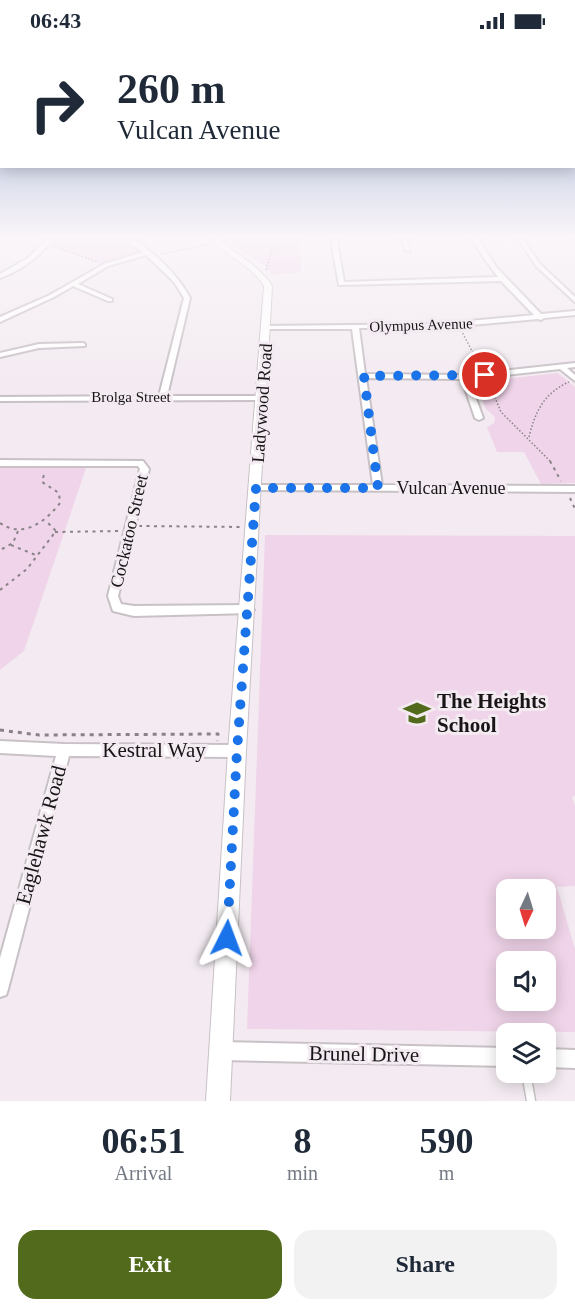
<!DOCTYPE html>
<style>
:root{--surface:#fff;--page:#f2f2f3;--text:#1f2937;--muted:#747a83;--accent:#516a1b}
body{margin:0;font-family:Georgia,serif;background:var(--page);color:var(--text);height:100vh;display:flex;flex-direction:column;font-size:22px;white-space:nowrap}
*{box-sizing:border-box;margin:0}
p{font-size:20px;color:var(--muted)}
.icon{flex:none;width:33px;height:33px;fill:none;stroke:currentColor;stroke-width:2;stroke-linecap:round;stroke-linejoin:round}
.map{position:relative;height:1059px;overflow:hidden}
.drawer{display:flex;flex-direction:column;background:var(--surface);flex:1}
.drawer>*{flex:none}
.top-card{position:absolute;left:0px;top:0px;width:576px;height:126px;box-shadow:0 3px 15px #0003;background:#fff;color:var(--text);overflow:hidden}
.needle{width:39px;rotate:184deg}
.tools{position:absolute;left:496px;top:837px;display:grid;gap:12px}
.tools a{display:grid;place-items:center;width:60px;height:60px;border-radius:12px;background:var(--surface);box-shadow:0 3px 15px #0003;font-size:30px}
.pin{position:absolute;display:grid;place-items:center;width:51px;height:51px;color:#fff;margin:-26px;border:3px solid #fff;border-radius:50%;box-shadow:0 2px 6px #0007}
.me{position:absolute;width:66px;margin:-33px;rotate:3deg;stroke-linejoin:round;filter:drop-shadow(0 0 4px #0008)}
.turn{display:flex;align-items:center;gap:21px;height:126px;padding:0 18px;font-size:27px}
.turn .icon{width:78px;height:78px;stroke-width:2.5}
.turn b{display:block;font-size:42px;line-height:51px}
.eta{display:flex;justify-content:space-evenly;align-items:center;height:102px;text-align:center}
.eta b{font-size:36px;font-weight:700;line-height:42px}
.cta{display:flex;gap:12px;margin-top:auto;padding:12px 18px}
.cta a{flex:1;height:69px;border-radius:18px;background:var(--accent);color:#fff;font-size:24px;font-weight:700;line-height:69px;text-align:center}
.cta a+a{background:var(--page);color:var(--text)}
.status{display:flex;justify-content:space-between;align-items:center;height:42px;padding:0 30px;background:var(--surface);direction:ltr}
.status svg{height:16px;fill:currentColor}
.map>svg:first-child{display:block}
</style>
<div class="status"><b>06:43</b><svg viewBox="0 0 49 12"><path d="M0 12V9h3v3zM5 12V6h3v6zM10 12V3h3v9zM15 12V0h3v12zM26 1h20v11H26zM47 4h2v5h-2z"/></svg></div>
<div class="map">
<svg width="575" height="1059" viewBox="0 0 575 1059">
<rect width="100%" height="100%" fill="#f3ebf1"/>
<!-- green -->
<g fill="#f0d4e9" fill-rule="evenodd">
<polygon points="54,193 118,193 147,211 106,223 51,205 47,202"/>
<polygon points="265,193 300,193 301,230 272,233 264,223 225,198"/>
<polygon points="558,331 575,345 575,441 541,442 524,410 497,410 487,385 494,381 495,375 486,367 475,340"/>
<polygon points="88,420 24,609 0,628 0,421"/>
<path d="M265,493L575,494V754L572,755L575,764V844L557,845L575,907V990L247,987ZM507,848H546V886H507ZM507,920H546V958H507Z"/>
</g>
<g fill="none" stroke-linecap="round" stroke-linejoin="round">
<defs>
<polyline id="service" points="526,1030 531,1059"/>
<g id="minor">
<path d="M51,193H57C42,212 23,228 0,236V232L28,216Z"/>
<path d="M115,193C140,192 180,235 190,256L167,354H261L265,356L264,358L0,359V355L159,354L184,256L174,240L146,213L108,224L78,242L112,257V259H108L73,244L54,255L0,280V275L50,253L104,222L143,210Z"/>
<polygon points="237,193 252,193 214,199 211,197"/>
<polygon points="330,193 336,193 344,240 498,235 484,216 470,193 476,193 497,226 541,272 575,269 575,273 544,276 541,278 538,277 437,286 359,286 365,332 465,333 575,321 575,325 567,326 575,333 575,339 560,327 469,337 483,376 479,378 475,376 462,337 366,336 382,443 575,444 575,450 253,448 251,446 253,444 256,443 373,443 352,287 267,287 265,286 265,284 437,282 534,273 501,239 339,243"/>
<polygon points="400,193 406,193 410,209 405,208"/>
<polygon points="516,193 520,193 540,222 575,255 575,260 536,224"/>
<polygon points="83,301 85,302 85,304 39,306 0,315 0,311 39,302"/>
<polygon points="0,418 143,419 149,427 118,554 121,562 134,564 248,563 252,565 254,568 252,571 134,574 113,569 108,554 140,427 138,424 0,424"/>
<polygon points="0,699 64,702 237,703 242,704 244,709 242,714 237,715 69,714 8,947 6,953 0,955 0,916 56,714 0,711"/>
<polygon points="221,1000 507,1006 507,1024 221,1018 215,1015 212,1009 215,1003"/>
<polygon points="546,1007 575,1008 575,1026 546,1025"/>
</g>
<path id="tertiary" d="M208,193H215C233,212 258,221 272,244L246,709L230,1059H206L228,709L264,244C250,221 223,214 208,193Z"/>
</defs>
<!-- service casing -->
<use href="#service" stroke="#c8c1c6" stroke-width="11"/>
<!-- minor casing -->
<use href="#minor" stroke="#c8c1c6" stroke-width="4"/>
<!-- tertiary casing -->
<use href="#tertiary" stroke="#c8c1c6" stroke-width="2"/>
<!-- path-far2 -->
<g stroke="#898387" stroke-width="1.5" stroke-dasharray="1.5 2" stroke-linecap="butt">
<polyline points="52,204 98,220"/>
<polyline points="162,212 209,202"/>
<polyline points="266,228 272,207 272,193"/>
<polyline points="461,288 481,326"/>
<polyline points="488,339 501,370 551,420"/>
<path d="M529,395C535,370 544,351 569,340"/>
</g>
<!-- path-far1 -->
<g stroke="#898387" stroke-width="2" stroke-dasharray="3 4.5" stroke-linecap="butt">
<polyline points="550,419 561,439"/>
<polyline points="570,456 575,467"/>
<path d="M0,481C23,497 45,480 60,461L59,451L42,440L45,429"/>
<polyline points="139,484 242,485"/>
<polyline points="55,490 120,489"/>
<polyline points="11,503 38,514"/>
<polyline points="2,507 13,501 18,489"/>
<polyline points="0,548 27,527 56,489 45,478"/>
</g>
<!-- path -->
<polyline stroke="#898387" stroke-width="3" stroke-dasharray="4 5" stroke-linecap="butt" points="0,688 39,693 218,692 217,699"/>
<!-- service -->
<use href="#service" stroke="#fff" stroke-width="8"/>
<!-- minor -->
<use href="#minor" fill="#fff" fill-rule="evenodd"/>
<!-- tertiary -->
<use href="#tertiary" fill="#fff" fill-rule="evenodd"/>
</g>
<!-- sky -->
<linearGradient id="sky" x2="0" y2="1"><stop stop-color="#92a6cf"/><stop offset="0.57" stop-color="#faf6f9"/><stop offset="1" stop-color="#faf6f9" stop-opacity="0"/></linearGradient>
<rect width="575" height="341" fill="url(#sky)"/>
<g fill="none" stroke-linecap="round" stroke-linejoin="round">
<!-- route -->
<polyline stroke="#1a73e8" stroke-width="10" stroke-dasharray="0 18" points="227,896 237,709 256,446 378,446 364,334 485,333"/>
</g>
<!-- icons -->
<defs>
<symbol id="school-bare" viewBox="-9 -9 18 18"><path d="M0-5L7-2L0 1L-7-2ZM-4 1L0 2.5L4 1V4Q0 6-4 4Z" fill="#516a1b" stroke="#f3ebf1" stroke-width="2.5" paint-order="stroke"/></symbol>
</defs>
<g fill-rule="evenodd">
<use href="#school-bare" x="398" y="652" width="38" height="38"/>
</g>
<g text-anchor="middle" stroke-width="6" stroke-linejoin="round" paint-order="stroke">
<!-- far-street labels -->
<g font-size="15" fill="#181517" stroke="#f3ebf1">
<text transform="translate(421 283) rotate(-2)" y="5">Olympus Avenue</text>
<text x="131" y="360">Brolga Street</text>
</g>
<!-- street labels -->
<g font-size="18" fill="#181517" stroke="#f3ebf1">
<text transform="translate(262 361) rotate(-86)" y="6">Ladywood Road</text>
<text x="451" y="452">Vulcan Avenue</text>
<text transform="translate(129 489) rotate(-77)" y="6">Cockatoo Street</text>
</g>
<!-- near-poi labels -->
<g font-size="21" font-weight="bold" fill="#181517" stroke="#f3ebf1" text-anchor="start">
<text x="437" y="666">The Heights<tspan x="437" dy="24">School</tspan></text>
</g>
<!-- near-street labels -->
<g font-size="21" fill="#181517" stroke="#f3ebf1">
<text x="154" y="715">Kestral Way</text>
<text transform="translate(41 793) rotate(-75)" y="7">Eaglehawk Road</text>
<text transform="translate(364 1012) rotate(1)" y="7">Brunel Drive</text>
</g>
</g>
</svg>
<div class="tools">
<a><svg class="needle" viewBox="-14 -14 28 28"><path d="M0-13l5 13h-10z" fill="#e53935"/><path d="M0 13l5-13h-10z" fill="#747a83"/></svg></a>
<a><svg class="icon" aria-label="sound" viewBox="0 0 24 24"><path d="M4 9h4l5-4v14l-5-4H4zM17 9q2 3 0 6"/></svg></a>
<a><svg class="icon" aria-label="layers" viewBox="0 0 24 24"><path d="M12 4l9 5-9 5-9-5zM3 14l9 5 9-5"/></svg></a>
</div>
<div class="pin" style="left:485px;top:333px;background:#d93025"><svg class="icon" aria-label="arrive" viewBox="0 0 24 24"><path d="M6 21V4h12l-3 4 3 4H6"/></svg></div>
<svg class="me" style="left:227px;top:896px" viewBox="-20 -20 40 40"><path d="M0-17L14 15 0 8-14 15z" fill="#1a73e8" stroke="#fff" stroke-width="4"/></svg>
<div class="top-card">
<div class="turn"><svg class="icon" aria-label="right" viewBox="0 0 24 24"><path d="M7 20v-9h11M14 6l5 5-5 5"/></svg><div><b>260 m</b>Vulcan Avenue</div></div>
</div>
</div>
<section class="drawer">
<div class="eta">
<div><b>06:51</b><p>Arrival</p></div>
<div><b>8</b><p>min</p></div>
<div><b>590</b><p>m</p></div>
</div>
<div class="cta"><a>Exit</a><a>Share</a></div>
</section>
